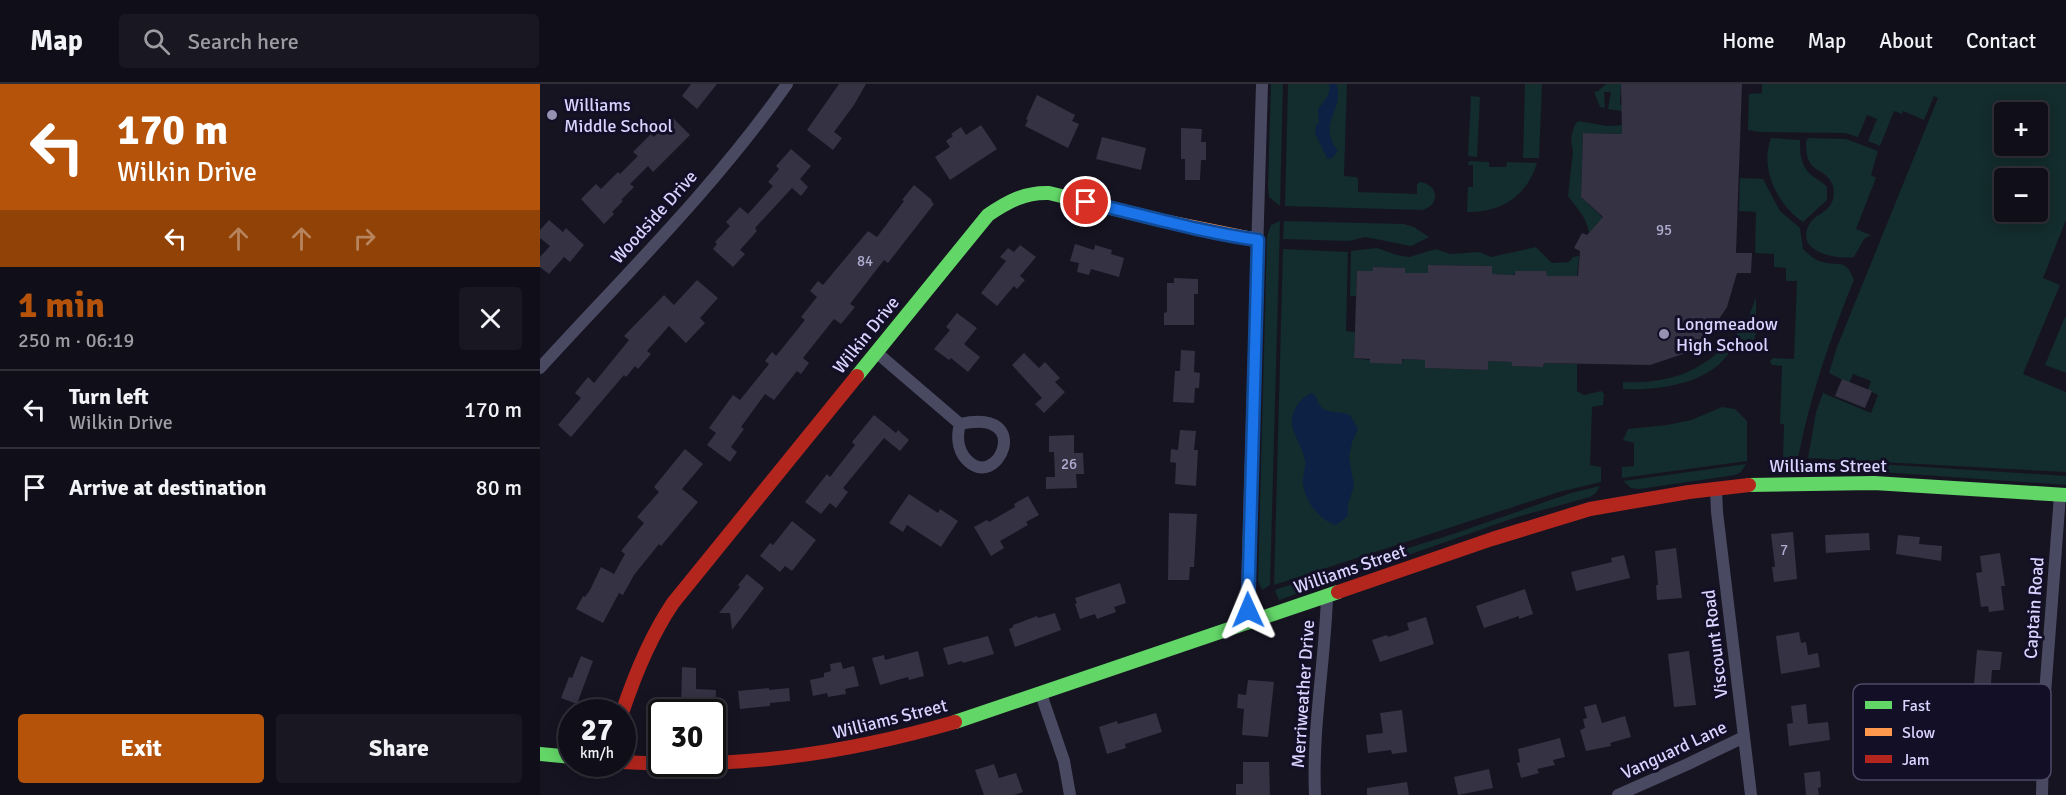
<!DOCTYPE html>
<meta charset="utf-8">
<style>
:root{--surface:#100f19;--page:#191822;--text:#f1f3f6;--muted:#9c9ca2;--line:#302f38;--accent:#b45309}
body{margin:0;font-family:Signika,sans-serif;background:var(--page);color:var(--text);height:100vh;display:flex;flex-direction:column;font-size:22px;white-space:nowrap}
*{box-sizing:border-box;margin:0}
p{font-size:20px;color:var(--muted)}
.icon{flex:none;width:33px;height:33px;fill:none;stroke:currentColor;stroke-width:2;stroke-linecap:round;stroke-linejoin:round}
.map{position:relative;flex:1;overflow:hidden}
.details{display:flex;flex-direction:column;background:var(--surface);width:540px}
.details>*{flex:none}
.hud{background:#b45309;color:#fff;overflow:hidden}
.tools{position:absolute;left:1454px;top:18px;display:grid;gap:12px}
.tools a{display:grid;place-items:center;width:54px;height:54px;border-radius:6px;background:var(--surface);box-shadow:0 3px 15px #0003,0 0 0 2px var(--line);font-size:30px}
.speed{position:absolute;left:18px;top:615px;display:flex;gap:12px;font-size:30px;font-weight:700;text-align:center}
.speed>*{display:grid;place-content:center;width:78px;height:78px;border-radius:50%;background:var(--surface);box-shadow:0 3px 15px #0003,0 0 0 2px var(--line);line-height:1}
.speed small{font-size:15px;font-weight:400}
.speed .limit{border:3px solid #111;border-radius:9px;background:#fff;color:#111}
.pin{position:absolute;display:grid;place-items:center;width:51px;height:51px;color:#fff;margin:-26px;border:3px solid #fff;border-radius:50%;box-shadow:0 2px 6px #0007}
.me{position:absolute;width:66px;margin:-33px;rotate:359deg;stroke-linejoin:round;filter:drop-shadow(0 0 4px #0008)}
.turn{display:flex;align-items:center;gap:21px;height:126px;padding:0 18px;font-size:27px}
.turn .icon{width:78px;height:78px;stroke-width:2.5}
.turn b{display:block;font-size:42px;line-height:51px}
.lanes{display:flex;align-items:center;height:57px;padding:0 18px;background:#0003;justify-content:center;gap:30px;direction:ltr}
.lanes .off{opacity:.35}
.round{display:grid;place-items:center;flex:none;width:63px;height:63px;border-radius:6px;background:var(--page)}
.overview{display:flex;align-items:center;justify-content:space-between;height:102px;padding:0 18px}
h1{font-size:36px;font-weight:700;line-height:45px;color:var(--accent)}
.button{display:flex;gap:12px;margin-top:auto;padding:12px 18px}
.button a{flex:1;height:69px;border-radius:6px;background:var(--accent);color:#fff;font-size:24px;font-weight:700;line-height:69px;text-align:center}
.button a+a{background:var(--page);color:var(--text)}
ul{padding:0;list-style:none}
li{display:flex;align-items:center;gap:18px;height:78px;padding:0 18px;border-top:2px solid var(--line)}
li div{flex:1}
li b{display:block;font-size:22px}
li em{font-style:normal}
header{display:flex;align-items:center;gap:36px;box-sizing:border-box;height:84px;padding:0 30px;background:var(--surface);border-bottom:2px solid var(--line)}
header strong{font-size:28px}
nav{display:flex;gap:33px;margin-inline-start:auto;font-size:21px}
.search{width:420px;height:54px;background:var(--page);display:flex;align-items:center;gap:15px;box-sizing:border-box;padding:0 21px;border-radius:6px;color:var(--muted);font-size:22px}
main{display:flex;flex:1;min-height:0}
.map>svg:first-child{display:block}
</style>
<header>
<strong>Map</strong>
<div class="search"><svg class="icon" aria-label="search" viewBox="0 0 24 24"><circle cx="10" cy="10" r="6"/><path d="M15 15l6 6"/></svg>Search here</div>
<nav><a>Home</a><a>Map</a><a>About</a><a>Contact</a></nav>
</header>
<main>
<section class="details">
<div class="hud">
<div class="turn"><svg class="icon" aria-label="left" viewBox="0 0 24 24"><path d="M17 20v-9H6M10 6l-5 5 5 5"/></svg><div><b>170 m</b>Wilkin Drive</div></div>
<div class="lanes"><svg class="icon" aria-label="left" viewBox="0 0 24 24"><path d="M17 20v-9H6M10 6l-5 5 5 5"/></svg><svg class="icon off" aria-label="ahead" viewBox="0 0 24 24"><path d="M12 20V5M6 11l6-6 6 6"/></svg><svg class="icon off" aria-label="ahead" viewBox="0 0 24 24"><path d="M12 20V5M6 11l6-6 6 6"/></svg><svg class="icon off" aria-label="right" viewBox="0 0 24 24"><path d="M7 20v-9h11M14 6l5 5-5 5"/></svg></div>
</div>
<div class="overview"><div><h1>1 min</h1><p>250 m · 06:19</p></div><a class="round"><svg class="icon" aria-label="close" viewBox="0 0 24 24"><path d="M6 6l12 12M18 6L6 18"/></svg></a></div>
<ul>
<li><svg class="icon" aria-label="left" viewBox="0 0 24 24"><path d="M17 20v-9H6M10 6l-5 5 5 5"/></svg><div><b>Turn left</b><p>Wilkin Drive</p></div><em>170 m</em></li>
<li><svg class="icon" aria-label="arrive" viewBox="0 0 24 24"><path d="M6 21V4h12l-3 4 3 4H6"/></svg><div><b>Arrive at destination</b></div><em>80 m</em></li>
</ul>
<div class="button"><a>Exit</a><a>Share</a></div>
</section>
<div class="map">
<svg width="1526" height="711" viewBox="0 0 1526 711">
<rect width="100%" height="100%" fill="#161421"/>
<!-- green -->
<g fill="#132c2d" fill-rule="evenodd">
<polygon points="731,0 743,0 740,122 729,113 728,102"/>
<path d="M748,0H807L804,92L816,93L818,95V108L877,110V101L879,98C900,100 900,122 882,126L745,122Z"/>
<polygon points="985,0 1002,0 999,74 983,74"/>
<polygon points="1066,0 1081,0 1080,21 1087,21 1087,28 1068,25 1071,8 1064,8 1065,24 1060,23 1054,8 1058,7"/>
<path d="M1222,0H1526V136L1503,194L1520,201L1483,290L1526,308V388L1268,374L1276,328L1283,309L1331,329L1338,311L1328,306L1331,297L1313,290L1309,299L1289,289L1297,263L1398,14L1394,12L1384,36L1363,27L1362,30L1354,27L1340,62L1328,57L1337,35L1327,31L1318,53L1305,49L1220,48L1208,46L1209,10L1222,9ZM1464,28H1497V62H1464ZM1464,94H1497V128H1464Z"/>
<polygon points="931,12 940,13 937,73 928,72"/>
<path d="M1039,37L1066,42L1087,41L1086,50L1043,49L1041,113L1063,134L1049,149C1047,134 1037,124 1028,112L1033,67C1030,56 1031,49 1036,39Z"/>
<path d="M1231,54L1260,56C1260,68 1260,80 1270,90C1275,95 1282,97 1287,103V116L1263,138C1238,121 1219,85 1231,54Z"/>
<path d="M1268,54L1306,55L1338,67L1331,91L1336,94L1316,145L1331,151L1324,155L1314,173C1295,176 1253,167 1270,139C1275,131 1286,129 1291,120C1294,116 1294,107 1293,102C1285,80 1265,94 1266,57Z"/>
<path d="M929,77L949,78V83H966L967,78L997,79C987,112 961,129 927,128L928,103H933V81H928Z"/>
<path d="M1200,94L1223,95L1240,127L1260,144L1263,165C1268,169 1273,175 1279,177C1298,184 1305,172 1314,196C1290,254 1270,313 1258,374L1243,375L1244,340H1240L1242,282L1232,281L1230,277L1233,274L1254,275L1257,197H1246V184L1234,183V170L1215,169L1216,128L1199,127Z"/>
<polygon points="740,137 730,501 722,506 718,497 727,152 731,141"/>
<polygon points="744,137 864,140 874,143 889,153 871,162 825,153 809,157 743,155"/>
<polygon points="996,163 1012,179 1029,178 1033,173 1039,172 1037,192 1007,192 1006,187 975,187 974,191 952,190 952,182 889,181 888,189 865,189 865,184 833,183 833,187 817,187 816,212 810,212 811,167 837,164 857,171 869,173 896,165 910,170 939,168 951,173"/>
<polygon points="743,165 808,168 806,247 815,248 814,274 862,280 863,275 885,276 885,284 948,286 948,277 972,278 972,282 1003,283 1004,279 1037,280 1037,307 1044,311 1061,307 1064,310 1063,321 1052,323 1050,381 1061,383 1061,398 1019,408 734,501"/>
<polygon points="1216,213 1216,249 1210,267 1195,258 1194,254 1208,235"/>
<polygon points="1525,233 1526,234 1526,289 1505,281"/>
<path d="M1188,258L1191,265C1173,300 1117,307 1083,305V298C1124,300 1160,290 1188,258Z"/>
<polygon points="1182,323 1195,325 1207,337 1207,377 1082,394 1082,383 1094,382 1094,359 1083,356 1088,345 1127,341 1151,336"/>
<polygon points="1265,378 1309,378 1526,392 1526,401 1341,388 1268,386"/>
<polygon points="1206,380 1201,388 1195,391 1099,405 1091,404 1083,397"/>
<polygon points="1060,402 1056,409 1050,413 977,433 742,515 739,516 735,507 737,505 913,450 1031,409"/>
</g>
<!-- water -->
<g fill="#0d2144">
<path d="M789,0H796C806,26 776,37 798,67L791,75L787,74L775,49L776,42L779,38L778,26C783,17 792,11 789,0Z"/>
<path d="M772,309L776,313C782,333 794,325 810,331L818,345L812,358L809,373L814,402L808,420V432L796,441C780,437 765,417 763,400C762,392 766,384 765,377C762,356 742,342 758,320C762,315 766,311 772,309Z"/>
</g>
<!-- building -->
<g fill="#343243">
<polygon points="151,0 177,0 157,25 142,12"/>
<polygon points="299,0 326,0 314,21 294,48 302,54 293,66 267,46"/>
<polygon points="1081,0 1202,0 1196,169 1212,169 1211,189 1197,189 1187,223 1171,247 1143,270 1110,281 1004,279 1003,283 972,282 972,278 948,277 948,286 885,284 885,276 862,275 862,280 830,279 830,275 814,274 817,187 833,187 833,183 865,184 865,189 888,189 888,181 952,182 952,190 975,191 975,187 1006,187 1007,192 1038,192 1040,167 1034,164 1042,149 1047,151 1063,133 1041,113 1043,49 1082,50"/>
<polygon points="497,11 535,31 532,37 539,40 528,64 485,42 488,36 486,35"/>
<polygon points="132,33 150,51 113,88 108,82 90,100 94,103 81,116 83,117 72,128 74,130 64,140 41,115 56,100 61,105 78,88 80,90 98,72 93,68 111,50 114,53"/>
<polygon points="441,41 457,65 410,96 395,73 410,63 406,57 413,52 411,50 421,43 426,51"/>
<polygon points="641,44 662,45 661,58 666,58 666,76 661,76 660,96 645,96 645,75 641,75"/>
<polygon points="562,53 606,64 601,86 556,75"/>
<polygon points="251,65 271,82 260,95 268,103 261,112 252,104 215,144 217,147 200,166 205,170 193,183 173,165 177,160 175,158 190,142 186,138 200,123 208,130 233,102 228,98 239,85 236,82"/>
<polygon points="374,101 392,116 391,117 394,120 348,179 344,176 310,220 315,223 301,240 294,235 263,274 269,279 261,290 257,287 234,316 225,310 201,343 204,345 191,363 197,368 190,378 167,361 176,349 169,344 193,311 200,316 229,280 225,277 232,268 236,272 265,236 261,233 277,213 270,207 278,197 283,201 328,147 337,153 364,117 362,116"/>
<polygon points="9,136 23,148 26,144 44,161 30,178 24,173 9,190 0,183 0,173 10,162 0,154 0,146"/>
<polygon points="535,160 554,166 555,161 572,166 571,170 584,174 579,193 551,185 549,191 537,188 539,179 530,177"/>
<polygon points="480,161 496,173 480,192 485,196 477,205 474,202 457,222 441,209 466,177 460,173 468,164 474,168"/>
<polygon points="634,194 658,195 658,210 654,210 654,241 624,241 624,229 627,228 627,199 634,199"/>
<polygon points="157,196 178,214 160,234 165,239 146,259 129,242 107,267 111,270 98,285 95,282 86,293 84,291 31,353 18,341 41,314 35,309 48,293 54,299 89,256 84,252 124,211 134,221"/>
<polygon points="417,229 437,244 424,260 440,273 428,288 411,274 409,276 394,265 410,246 406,243"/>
<polygon points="641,266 655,267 654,288 660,289 659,304 655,304 654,319 633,318 635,287 640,287"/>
<polygon points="484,269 499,284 505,278 520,294 515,298 525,308 504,329 495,320 502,314 472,281"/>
<polygon points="1302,295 1332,307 1325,324 1295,312"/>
<polygon points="334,331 356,349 358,346 369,356 360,367 344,354 303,404 308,408 296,424 290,419 281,430 265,418 287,390 290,393 315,361 312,358"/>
<polygon points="640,346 656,347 654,366 658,366 656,402 635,400 636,379 630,378 631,365 638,366"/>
<polygon points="534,351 534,369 543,369 544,390 536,390 537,404 506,405 506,393 515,393 514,368 509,368 509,352"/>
<polygon points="145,365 163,380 142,405 158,418 121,462 119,460 94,491 83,511 79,509 63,539 36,525 43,512 45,513 50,506 61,483 74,490 85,470 81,467 104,439 97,433 119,408 114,403"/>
<polygon points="369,410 398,429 400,425 418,437 401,463 367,441 363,448 349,439"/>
<polygon points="488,412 499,431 486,438 488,441 460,457 464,464 451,472 434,443 447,436 449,438 475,423 474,420"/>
<polygon points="629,429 657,430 654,483 650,483 649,496 628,496"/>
<polygon points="252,437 276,456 252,487 245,482 240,488 220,472 230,459 233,461"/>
<polygon points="1253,448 1257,495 1234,498 1232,483 1235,483 1231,450"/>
<polygon points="1329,449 1330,466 1286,469 1285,451"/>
<polygon points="1358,451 1380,453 1379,460 1402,462 1401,477 1356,470"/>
<polygon points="1136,464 1142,514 1117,516 1116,501 1118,501 1115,467"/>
<polygon points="1460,469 1465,502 1461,502 1464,526 1449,528 1448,522 1441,523 1436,489 1442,488 1440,472"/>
<polygon points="1084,471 1090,494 1036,507 1031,488 1072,478 1071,474"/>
<polygon points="207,490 224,504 192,546 190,529 179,529 200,503 198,501"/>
<polygon points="580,499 586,519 574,523 576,528 557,535 555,530 540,535 535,520 537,519 535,514"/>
<polygon points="985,505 993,530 979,535 979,532 944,544 936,522"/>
<polygon points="515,529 521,546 475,563 469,545 473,543 473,541 497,532 498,534"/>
<polygon points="886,533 894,560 840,578 832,556 847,551 848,553 869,546 867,539"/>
<polygon points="1259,548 1261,559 1266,558 1268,571 1278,569 1280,583 1241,590 1236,552"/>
<polygon points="448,552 454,570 423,579 422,577 408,581 403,564"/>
<polygon points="1437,566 1462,568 1460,586 1452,586 1450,613 1433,612"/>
<polygon points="378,567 384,592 369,596 368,593 340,601 332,574 344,571 345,576"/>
<polygon points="1149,567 1156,621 1134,623 1128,570"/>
<polygon points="41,572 53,577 37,620 21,614 29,593 32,594"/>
<polygon points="301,578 303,585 314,582 319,602 305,605 306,610 288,613 287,609 273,612 270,596 284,593 284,589 291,587 290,580"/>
<polygon points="142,583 156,584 156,605 176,606 175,626 141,625"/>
<polygon points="708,596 734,598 728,653 702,651 704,625 697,624 698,610 706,611"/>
<polygon points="229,604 229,606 249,604 250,617 230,619 230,622 200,625 198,607"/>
<polygon points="1056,620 1062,639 1085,632 1091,653 1070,659 1071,662 1046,667 1040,646 1045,644 1043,635 1047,634 1044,623"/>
<polygon points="1266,620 1268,640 1288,638 1290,656 1249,662 1247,640 1253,639 1251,622"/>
<polygon points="862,626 867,668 852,670 851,666 828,669 826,651 843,649 840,629"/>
<polygon points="616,629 622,648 585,660 586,664 567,670 559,643 577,637 578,640"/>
<polygon points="1020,654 1025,673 1013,676 1015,681 997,685 999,689 981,694 977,679 980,678 978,665"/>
<polygon points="703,678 729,678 730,711 696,711 696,700 703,700"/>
<polygon points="454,680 459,694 476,689 483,708 474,711 444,711 435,686"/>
<polygon points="949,685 953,704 918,711 914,693"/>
<polygon points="1280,687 1281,703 1278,704 1279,711 1266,711 1264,689"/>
<polygon points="867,698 869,711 827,711 827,704"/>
</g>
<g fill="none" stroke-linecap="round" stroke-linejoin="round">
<!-- street -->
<g stroke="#4a4962" stroke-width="12">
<path d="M336,268L420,340C417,351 417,365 426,375C457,410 496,323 420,340"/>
<path d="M0,284C84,192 175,103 247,0"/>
<polyline points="1176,405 1177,428 1211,711"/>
<polyline points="708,539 707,506 722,0"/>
<polyline points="501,610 524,677 530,711"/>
<path d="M775,711C772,644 785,578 787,512"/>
<polyline points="1078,711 1148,680 1204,653"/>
<polyline points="1502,711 1504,623 1520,411"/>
</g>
<!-- fast -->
<g stroke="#63d668" stroke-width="14">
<path d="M317,292L448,131C467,118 485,108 509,109L624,137"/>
<polyline points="1209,401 1334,399 1526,411"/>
<polyline points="415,638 798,508"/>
<polyline points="0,670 32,673"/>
</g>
<!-- slow -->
<polyline stroke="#ff974d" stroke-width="14" points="624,137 718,156"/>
<!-- jam -->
<g stroke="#b3261e" stroke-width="14">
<polyline points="798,508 952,455 1050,425 1149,408 1209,401"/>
<path d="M82,629C95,590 110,553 133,519L317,292"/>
<path d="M82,678C198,685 304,670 415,638"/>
</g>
</g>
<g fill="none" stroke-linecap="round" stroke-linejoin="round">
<defs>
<path id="route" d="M546,118C603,131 660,148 718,156L708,526"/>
</defs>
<!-- route casing -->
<use href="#route" stroke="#114b97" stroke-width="15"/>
<!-- route -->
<use href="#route" stroke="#1a73e8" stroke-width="10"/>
</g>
<!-- markers -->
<g fill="#9591b1" stroke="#130f26" stroke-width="2">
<circle cx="12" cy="31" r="6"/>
<circle cx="1124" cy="250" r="6"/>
</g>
<g text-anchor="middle" stroke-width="6" stroke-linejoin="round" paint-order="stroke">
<!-- number labels -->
<g font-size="15" fill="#b0acd0">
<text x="1124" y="151">95</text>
<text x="325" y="182">84</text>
<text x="529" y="385">26</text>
<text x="1244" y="471">7</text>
</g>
<!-- poi labels -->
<g font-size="18" fill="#d9d4ff" stroke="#130f26" text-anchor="start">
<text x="24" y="27">Williams<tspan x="24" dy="21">Middle School</tspan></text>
<text x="1136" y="246">Longmeadow<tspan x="1136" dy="21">High School</tspan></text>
</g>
<!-- street labels -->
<g font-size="18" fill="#d9d4ff" stroke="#130f26">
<text transform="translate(114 133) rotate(-48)" y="6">Woodside Drive</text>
<text transform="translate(326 251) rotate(-51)" y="6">Wilkin Drive</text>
<text x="1288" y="388">Williams Street</text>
<text transform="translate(810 485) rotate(-19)" y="6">Williams Street</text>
<text transform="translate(1494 524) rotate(-86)" y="6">Captain Road</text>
<text transform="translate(1175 560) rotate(-97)" y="6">Viscount Road</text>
<text transform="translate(763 610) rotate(-86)" y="6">Merriweather Drive</text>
<text transform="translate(350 635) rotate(-14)" y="6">Williams Street</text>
<text transform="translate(1134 666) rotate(-25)" y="6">Vanguard Lane</text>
</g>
</g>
<!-- legend -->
<rect x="1313" y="600" width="198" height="96" rx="9" fill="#130f26" stroke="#4e4a67" stroke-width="1.5"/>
<rect x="1325" y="617" width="27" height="8" fill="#63d668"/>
<rect x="1325" y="644" width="27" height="8" fill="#ff974d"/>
<rect x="1325" y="671" width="27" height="8" fill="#b3261e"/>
<g font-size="16" fill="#d9d4ff">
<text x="1362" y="627">Fast</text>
<text x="1362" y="654">Slow</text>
<text x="1362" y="681">Jam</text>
</g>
</svg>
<div class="tools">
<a>+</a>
<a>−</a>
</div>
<div class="speed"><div>27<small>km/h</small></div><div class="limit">30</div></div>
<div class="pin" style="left:546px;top:118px;background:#d93025"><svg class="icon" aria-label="arrive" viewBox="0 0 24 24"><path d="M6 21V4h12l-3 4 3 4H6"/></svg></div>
<svg class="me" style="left:708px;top:526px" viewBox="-20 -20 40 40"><path d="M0-17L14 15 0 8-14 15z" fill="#1a73e8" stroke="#fff" stroke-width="4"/></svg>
</div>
</main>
